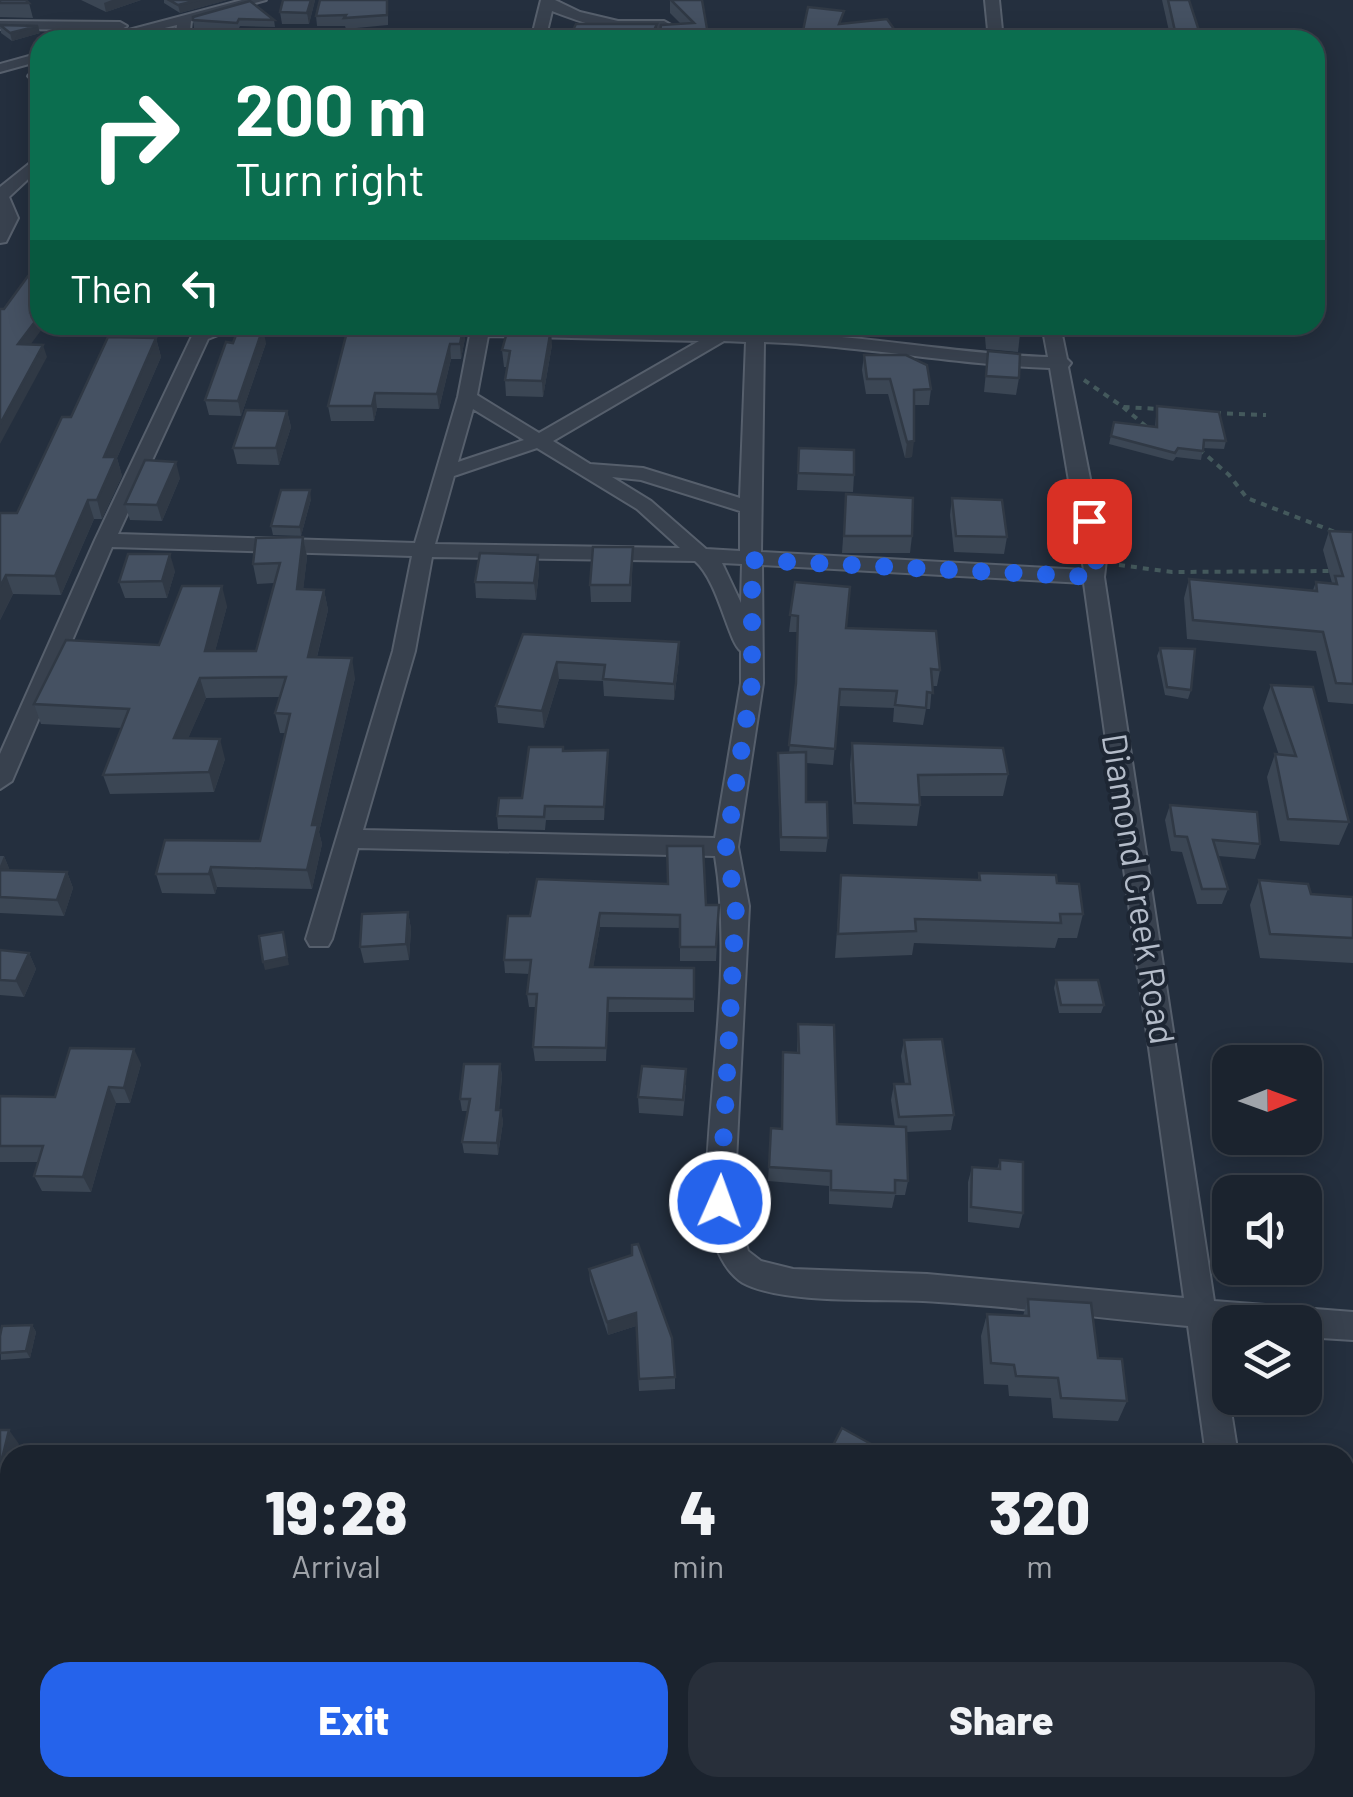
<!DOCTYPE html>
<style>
:root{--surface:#1b232e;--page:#282f3a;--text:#f1f3f6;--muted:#a0a4aa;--line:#39404a;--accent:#2563eb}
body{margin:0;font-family:Barlow,sans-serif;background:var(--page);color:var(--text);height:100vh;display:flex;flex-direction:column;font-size:38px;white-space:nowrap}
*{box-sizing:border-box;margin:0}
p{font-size:32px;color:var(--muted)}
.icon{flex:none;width:55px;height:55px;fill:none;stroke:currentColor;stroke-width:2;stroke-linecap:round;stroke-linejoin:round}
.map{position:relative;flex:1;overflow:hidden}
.drawer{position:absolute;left:0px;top:1445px;width:1355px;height:352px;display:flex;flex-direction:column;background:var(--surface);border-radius:30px 30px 0 0;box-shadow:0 5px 25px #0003,0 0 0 2px var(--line)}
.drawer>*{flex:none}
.hud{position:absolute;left:30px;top:30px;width:1295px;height:305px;border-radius:30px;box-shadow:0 5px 25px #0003,0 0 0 2px var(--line);background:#0b6e4f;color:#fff;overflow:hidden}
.needle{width:65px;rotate:89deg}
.controls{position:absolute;left:1212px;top:1045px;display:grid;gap:20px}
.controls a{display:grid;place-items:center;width:110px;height:110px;border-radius:20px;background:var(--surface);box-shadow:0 5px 25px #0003,0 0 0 2px var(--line);font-size:50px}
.pin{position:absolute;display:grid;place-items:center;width:85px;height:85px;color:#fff;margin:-42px;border-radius:20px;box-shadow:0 5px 15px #0006}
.me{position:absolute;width:110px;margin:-55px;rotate:2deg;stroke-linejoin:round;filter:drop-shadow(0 0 8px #0008)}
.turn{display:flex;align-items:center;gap:35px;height:210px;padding:0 40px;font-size:45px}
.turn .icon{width:130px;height:130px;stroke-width:2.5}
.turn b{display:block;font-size:70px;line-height:85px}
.then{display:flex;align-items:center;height:95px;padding:0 40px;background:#0003;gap:20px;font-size:38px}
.eta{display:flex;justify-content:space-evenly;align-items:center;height:170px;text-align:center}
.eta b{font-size:60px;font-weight:800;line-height:70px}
.primary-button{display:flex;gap:20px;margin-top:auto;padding:20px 40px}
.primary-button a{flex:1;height:115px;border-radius:30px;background:var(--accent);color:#fff;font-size:40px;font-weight:800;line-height:115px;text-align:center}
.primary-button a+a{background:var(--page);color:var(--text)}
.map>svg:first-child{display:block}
</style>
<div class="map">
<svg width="1353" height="1797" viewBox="0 0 1353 1797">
<rect width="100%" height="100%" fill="#242f3e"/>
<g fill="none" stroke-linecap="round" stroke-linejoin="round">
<defs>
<g id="minor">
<polygon points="242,0 266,0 191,21 190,31 268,36 275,40 183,39 176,35 177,25 115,40 91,40"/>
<path d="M541,0H555L580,12L618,21H664L671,25C640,45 584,23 552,11L545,40H531Z"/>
<polygon points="985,0 999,0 1003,40 989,40"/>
<polygon points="0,21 120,22 127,26 120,30 0,29"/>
<polygon points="285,36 439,36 446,40 278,40"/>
<polygon points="40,53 40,61 0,72 0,64"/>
<polygon points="40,64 40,87 28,76"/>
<polygon points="40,155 40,168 9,197 18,218 6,242 0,243 0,187"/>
<path d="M213,325H385L389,329L380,334L223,333L208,339L118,534L415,543L458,397L470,335L430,334L421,329L425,325L747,331V325H765V332C860,334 953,354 1048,357L1042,325H1060L1067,359L1071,363L1068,367L1106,560L1104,577L1214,1301L1353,1312V1340L1305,1337V1322H1230V1330L1218,1329L1238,1455H1206L1188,1326C1100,1318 1011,1306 923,1301C877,1299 782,1304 743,1283C718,1268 706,1224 706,1196C708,1083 733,967 715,856L358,848L332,939L328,946H310L306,939L393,651L412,556L112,547L12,781L0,789V754L95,540L192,336ZM488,336L699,341L539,433L477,395ZM724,341L746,342L740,498L643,468L590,464L553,441ZM764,342C860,345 954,365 1050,368L1084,570L761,552ZM473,409L524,440L458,462ZM537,448L637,509L680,548L435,544L454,476ZM612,477L641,480L740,511V551L706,549L651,501ZM432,557L695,561C719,582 728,642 741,651V683L715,838L363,830L415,651ZM722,563L742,564L741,603L724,567ZM762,565L1084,583L1184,1298L927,1274L793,1269L761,1261L748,1251L734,1201L749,906L738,847L763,683Z"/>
<polygon points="107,1788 143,1788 142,1797 106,1797"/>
<polygon points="1256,1788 1292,1788 1294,1797 1258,1797"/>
</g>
</defs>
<!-- minor casing -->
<use href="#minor" stroke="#565f6c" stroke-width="4"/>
<!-- path -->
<g stroke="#44595c" stroke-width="4" stroke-dasharray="6 6" stroke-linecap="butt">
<polyline points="1084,380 1123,407 1159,409"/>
<polyline points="1123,407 1148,428"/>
<polyline points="1215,413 1266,415"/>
<polyline points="1199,449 1229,475 1247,498 1335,532"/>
<polyline points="1119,565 1172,572 1331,571"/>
</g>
<!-- minor -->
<use href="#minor" fill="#38414e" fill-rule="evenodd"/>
</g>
<!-- wall -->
<g fill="#3b4654">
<polygon points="0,0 29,3 33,18 0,17"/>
<polygon points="81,0 141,0 106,12"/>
<polygon points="164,0 227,0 180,13 164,3"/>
<polygon points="283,0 315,0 309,24 282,24 280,12"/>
<polygon points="388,0 388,25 346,29 345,26 317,26 316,16"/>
<polygon points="670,0 709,40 681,24 670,13"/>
<polygon points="1162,0 1189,0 1202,40 1171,40"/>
<polygon points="193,20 274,20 275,27 240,26 238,30 194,28"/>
<polygon points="0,25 40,33 12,41 1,33"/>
<polygon points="464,325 465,338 461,359 451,359 439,409 377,408 374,421 331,421 328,406"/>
<polygon points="910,325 947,325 910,327"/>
<polygon points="984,325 1021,325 1018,352 986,349"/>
<polygon points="544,329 552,345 543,397 506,396 505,380 507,367 504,367 502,350"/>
<polygon points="156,338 161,357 117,458 122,476 102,519 94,519 61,595 13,594 0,620 0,513 17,513 71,417"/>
<polygon points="233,343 266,343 241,416 209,415 205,400"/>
<polygon points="988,351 1019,378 1016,395 984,392"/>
<polygon points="864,355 931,389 929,405 914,405 912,457 905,458 888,394 866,394 862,370"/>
<polygon points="1157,406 1226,441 1224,449 1203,448 1201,460 1176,457 1173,461 1109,444 1114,422 1155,427"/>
<polygon points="287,411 291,427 279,465 237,464 233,448"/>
<polygon points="799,448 854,475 853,492 797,490"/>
<polygon points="180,478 162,521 130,520 125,504"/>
<polygon points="846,494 912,536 910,553 842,553"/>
<polygon points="952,498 1007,537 1004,554 954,552 950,515"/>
<polygon points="311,499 301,536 273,535 271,526"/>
<polygon points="1329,531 1353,532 1353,704 1328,702 1316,651 1187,639 1184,598 1189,579 1313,590 1316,582 1332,583 1323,550"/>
<polygon points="303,537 307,557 303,589 324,590 328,610 317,657 355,678 319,832 322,844 312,889 217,887 215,894 162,893 156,874 260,841 286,733 280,733 275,713 280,697 206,698 188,738 225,759 214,792 110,794 103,775 122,728 41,724 34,704 159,645 227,606 215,651 256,651 274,583 257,584 253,564"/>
<polygon points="633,547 631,602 591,602 590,585"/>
<polygon points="538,555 539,571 536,600 476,598 475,582"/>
<polygon points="175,571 167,598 125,598 119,582"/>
<polygon points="795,582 846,628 940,670 937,686 932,686 930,709 926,709 923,725 893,722 894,708 839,706 833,765 806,763 806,802 828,838 826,852 780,851 778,767 778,753 789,753 795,692 797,632 789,632"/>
<polygon points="523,634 679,642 679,659 674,700 604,696 603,681 559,679 544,728 498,723 496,706"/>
<polygon points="1160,648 1191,690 1188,699 1165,695 1157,656"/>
<polygon points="1271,685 1349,822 1339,845 1280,841 1267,777 1275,754 1279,755 1263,708"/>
<polygon points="852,743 1008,774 1003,796 920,796 920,805 917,826 853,824 850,765"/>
<polygon points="608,750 604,820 546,820 545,830 498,829 497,816 522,798 564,751"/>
<polygon points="1170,805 1260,844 1255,859 1218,856 1228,889 1222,904 1197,904 1182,852 1171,851 1165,820"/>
<polygon points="0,856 4,856 10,871 67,872 73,888 64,916 0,913"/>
<polygon points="979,873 1057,883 1083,914 1077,938 1058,938 1055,948 914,943 912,955 835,958 841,875 978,880"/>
<polygon points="1259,880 1311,894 1353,897 1353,963 1260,958 1250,905"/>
<polygon points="706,905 719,905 716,961 680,961 680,928 600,927 593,967 694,968 694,1012 608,1012 606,1061 535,1061 533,1047 536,1007 529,1007 527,994 530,974 505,973 504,960 530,916"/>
<polygon points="408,912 411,929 409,960 364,963 360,947"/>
<polygon points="0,950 29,953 36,969 24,997 0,995"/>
<polygon points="1056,980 1104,1005 1101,1013 1059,1013 1054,988"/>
<polygon points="798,1024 837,1124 895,1127 891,1100 894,1084 905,1084 901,1056 904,1040 954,1115 951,1130 906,1132 908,1181 905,1195 895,1195 892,1208 829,1204 829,1186 768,1181 771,1128 781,1129 783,1052 797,1053"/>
<polygon points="141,1064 130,1103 116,1103 91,1192 42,1191 34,1176 38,1162 0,1162 0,1096 55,1097"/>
<polygon points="500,1064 502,1076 499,1110 501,1110 503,1122 498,1155 464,1153 462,1142 468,1111 462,1111 460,1099"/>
<polygon points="686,1085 683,1116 639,1113 638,1097"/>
<polygon points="1000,1160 1023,1213 1019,1228 968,1222 968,1182 972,1167 997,1169"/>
<polygon points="632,1255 675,1377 675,1389 639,1391 636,1326 608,1335 590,1281 589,1269"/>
<polygon points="1028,1299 1098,1358 1127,1401 1118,1421 1053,1418 1051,1398 1009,1396 1008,1385 984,1384 981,1336 987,1314 1023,1316"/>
<polygon points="32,1325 36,1332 30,1358 1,1360 0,1336"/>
<polygon points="0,1660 10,1661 10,1747 0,1747"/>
<polygon points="1345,1665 1353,1678 1353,1696 1351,1699 1345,1698"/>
<polygon points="813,1788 876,1788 879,1797 815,1797"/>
<polygon points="1008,1788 1140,1788 1142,1797 1009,1797"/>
</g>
<!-- shaded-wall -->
<g fill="#303945">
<polygon points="112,0 141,0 106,12 104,3"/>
<polygon points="199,0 227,0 180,13 178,5"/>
<polygon points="311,0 315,0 309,24 307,13"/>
<polygon points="657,24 657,39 649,40"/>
<polygon points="38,26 40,33 12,41 10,33"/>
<polygon points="40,299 40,325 45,325 22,356 18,344 31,312"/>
<polygon points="464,325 465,338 461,359 460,344"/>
<polygon points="263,328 266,343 241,416 238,401"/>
<polygon points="551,329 552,345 543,397 542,381"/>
<polygon points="156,338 161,357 117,458 122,476 102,519 97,500 104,457"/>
<polygon points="450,344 451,359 439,409 437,394"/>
<polygon points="43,345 47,357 0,444 0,424"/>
<polygon points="375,393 377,408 374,421 372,406"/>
<polygon points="287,411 291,427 279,465 276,448"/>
<polygon points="914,441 912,457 905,458 907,442"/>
<polygon points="176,462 180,478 162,521 157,505"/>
<polygon points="310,490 311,499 301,536 300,527"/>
<polygon points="88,500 94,519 61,595 55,576"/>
<polygon points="303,537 307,557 301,609 297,589"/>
<polygon points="170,554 175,571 167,598 162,581"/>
<polygon points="538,555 539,571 536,600 534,583"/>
<polygon points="6,575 13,594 0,620 0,587"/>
<polygon points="222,586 227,606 210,671 205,651"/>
<polygon points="324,590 328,610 312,677 308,657"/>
<polygon points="679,642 679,659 674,700 674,684"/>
<polygon points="352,658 355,678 319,832 322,844 312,889 307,870 312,825"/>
<polygon points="557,662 559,679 544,728 542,711"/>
<polygon points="200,678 206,698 180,757 174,738"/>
<polygon points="220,739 225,759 214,792 209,772"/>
<polygon points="608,750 608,764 604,820 604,807"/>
<polygon points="4,856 11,873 0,874 0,866"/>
<polygon points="211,867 217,887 215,894 209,874"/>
<polygon points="67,872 73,888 64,916 57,900"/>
<polygon points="408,912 411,929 409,960 406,944"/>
<polygon points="600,913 600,927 591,981 590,967"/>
<polygon points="283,932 289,965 265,970 263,962"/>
<polygon points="29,953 36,969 24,997 16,981"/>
<polygon points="134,1049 141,1064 130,1103 124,1088"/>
<polygon points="500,1064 502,1076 498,1122 496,1110"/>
<polygon points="109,1087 116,1103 91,1192 83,1177"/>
<polygon points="501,1110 503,1122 498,1155 497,1143"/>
<polygon points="636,1313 636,1326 608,1335 607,1322"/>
<polygon points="32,1325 36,1332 30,1358 26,1351"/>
<polygon points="9,1430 19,1444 16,1455 10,1455 10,1478 6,1493 0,1485 0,1467"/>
</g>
<!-- building -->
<g fill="#455162" stroke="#303945" stroke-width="2.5">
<polygon points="0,0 26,0 29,3 0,3"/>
<polygon points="169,0 199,0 178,5"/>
<polygon points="283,0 311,0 307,13 280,12"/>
<polygon points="320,0 387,0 387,15 344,18 346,15 316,16"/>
<polygon points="671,0 702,0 709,40 659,40 661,25 694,23"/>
<polygon points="1168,0 1189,0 1202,40 1177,40"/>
<polygon points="250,1 274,20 239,19 237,23 193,20 193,17"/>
<polygon points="808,7 844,11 839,24 887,19 901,39 959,37 959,40 801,40"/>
<polygon points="576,24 657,24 649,40 568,40"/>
<polygon points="0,25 38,26 10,33"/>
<polygon points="1082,36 1113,37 1114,40 1083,40"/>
<polygon points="28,276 40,277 40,299 31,312 40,312 40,315 18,344 43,345 0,424 0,309 4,309"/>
<polygon points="413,325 464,325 460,344 450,344 437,394 375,393 372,406 328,406 348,328"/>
<polygon points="509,325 543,325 542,329 551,329 542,381 505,380 510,351 502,350"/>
<polygon points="988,325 1021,325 1020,335 988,333"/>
<polygon points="239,327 263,328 238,401 205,400 226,342 233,343"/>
<polygon points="108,337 156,338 104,457 116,457 97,500 88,500 55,576 6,575 0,587 0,513 17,513 62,417 71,417"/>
<polygon points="988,351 1020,354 1019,378 986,376"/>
<polygon points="864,355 906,355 927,365 931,389 914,390 914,441 907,442 890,379 867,379"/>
<polygon points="1157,406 1219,412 1226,441 1204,440 1203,451 1178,448 1175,453 1111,436 1114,422 1157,427"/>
<polygon points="246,410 287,411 276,448 233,448"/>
<polygon points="799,448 854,450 854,475 798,473"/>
<polygon points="145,460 176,462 157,505 125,504"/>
<polygon points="281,490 310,490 300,527 271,526"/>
<polygon points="846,494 913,498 912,536 844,536"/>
<polygon points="952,498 1002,500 1007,537 956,536"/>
<polygon points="1329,531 1353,532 1353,684 1336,683 1323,632 1193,620 1189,579 1317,591 1316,582 1337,584 1335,576 1343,576"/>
<polygon points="303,537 297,589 324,590 308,657 352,658 312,825 318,825 307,870 211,867 209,874 156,874 165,840 260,841 290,714 275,713 286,677 200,678 174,738 220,739 209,772 103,775 129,709 34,704 66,640 159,645 182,586 222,586 205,651 256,651 280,563 253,564 256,538"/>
<polygon points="593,547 633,547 630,585 590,585"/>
<polygon points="480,553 538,555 534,583 475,582"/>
<polygon points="128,554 170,554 162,581 119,582"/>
<polygon points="795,582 850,587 846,628 936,631 940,670 931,669 933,693 927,692 926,708 895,705 897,691 840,689 835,749 789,745 796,683 798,616 790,615"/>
<polygon points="523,634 679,642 674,684 603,679 605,665 557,662 542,711 496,706"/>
<polygon points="1160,648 1195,649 1191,690 1167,687"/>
<polygon points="1271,685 1313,687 1349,822 1288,819 1275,754 1296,756"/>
<polygon points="852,743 1003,748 1008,774 918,775 920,805 855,803"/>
<polygon points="529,747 563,747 563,751 608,750 604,807 545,806 544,817 497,816 499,798 522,798"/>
<polygon points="806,752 806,802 827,802 828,838 781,837 778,753"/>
<polygon points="1170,805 1257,812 1260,844 1213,840 1228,889 1202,889 1187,837 1175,836"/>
<polygon points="667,846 703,846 706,905 719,905 716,947 680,947 680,915 600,913 590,967 694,968 694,999 608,998 606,1048 533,1047 537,994 527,994 531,960 504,960 508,916 530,916 537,879 668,884"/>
<polygon points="0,870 67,872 57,900 0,897"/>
<polygon points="979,873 1056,875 1057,883 1079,884 1083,914 1060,914 1061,923 915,919 916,931 838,934 841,875 980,880"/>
<polygon points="1259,880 1308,884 1311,894 1353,897 1353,938 1270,934"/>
<polygon points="408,912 406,944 360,947 362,914"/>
<polygon points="283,932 287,957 263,962 259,936"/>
<polygon points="0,950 29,953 16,981 0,980"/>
<polygon points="1056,980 1098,980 1104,1005 1061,1005"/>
<polygon points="798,1024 834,1025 837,1124 906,1127 908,1181 895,1180 895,1193 831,1190 831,1171 769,1167 771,1128 782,1129 783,1052 799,1053"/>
<polygon points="942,1039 954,1115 899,1117 894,1084 910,1084 904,1040"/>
<polygon points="70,1048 134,1049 124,1088 109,1087 83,1177 34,1176 43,1146 0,1146 0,1096 55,1097"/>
<polygon points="464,1064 500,1064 496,1110 501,1110 497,1143 462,1142 470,1099 460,1099"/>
<polygon points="642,1066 686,1069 683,1100 638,1097"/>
<polygon points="1000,1160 1023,1162 1023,1213 971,1207 972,1167 1000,1169"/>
<polygon points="638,1244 672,1338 675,1377 639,1379 636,1313 607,1322 589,1269 632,1255 632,1245"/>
<polygon points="1028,1299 1091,1303 1098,1358 1122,1359 1127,1401 1061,1398 1058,1378 1016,1376 1014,1365 991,1363 987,1314 1029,1316"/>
<polygon points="32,1325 26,1351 0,1353 0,1336 2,1326"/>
<polygon points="842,1428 891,1455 828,1455"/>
<polygon points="0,1430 9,1430 0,1467"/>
<polygon points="0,1660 10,1661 10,1737 0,1737"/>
<polygon points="1345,1665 1351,1666 1353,1678 1353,1693 1345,1692"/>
<polygon points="353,1788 475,1788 477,1797 352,1797"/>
<polygon points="817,1788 876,1788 879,1797 820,1797"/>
<polygon points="1017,1788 1140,1788 1142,1797 1018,1797"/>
</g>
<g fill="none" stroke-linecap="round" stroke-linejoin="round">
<!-- route -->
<polyline stroke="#2563eb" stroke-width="18" stroke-dasharray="0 32.4" points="720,1202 736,906 726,847 752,683 752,560 1094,577 1096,560 1089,521"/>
</g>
<g text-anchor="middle" stroke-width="8" stroke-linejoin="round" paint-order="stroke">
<!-- street labels -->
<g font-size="35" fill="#b4bcc9" stroke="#1d2633">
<text transform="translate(1138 889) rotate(81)" y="12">Diamond Creek Road</text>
</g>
</g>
</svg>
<div class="controls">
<a><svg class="needle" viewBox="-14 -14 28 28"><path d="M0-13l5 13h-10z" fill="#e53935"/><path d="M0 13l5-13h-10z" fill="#a0a4aa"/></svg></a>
<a><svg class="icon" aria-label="sound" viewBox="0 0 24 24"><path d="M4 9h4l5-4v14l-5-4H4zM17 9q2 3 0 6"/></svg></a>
<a><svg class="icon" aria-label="layers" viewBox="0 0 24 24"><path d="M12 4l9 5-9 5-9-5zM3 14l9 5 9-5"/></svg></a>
</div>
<div class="pin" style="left:1089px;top:521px;background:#d93025"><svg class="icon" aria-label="arrive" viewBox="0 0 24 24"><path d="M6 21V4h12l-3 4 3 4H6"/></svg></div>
<svg class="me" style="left:720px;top:1202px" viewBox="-20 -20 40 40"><circle r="17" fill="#2563eb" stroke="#fff" stroke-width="3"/><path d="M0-11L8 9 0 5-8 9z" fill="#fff"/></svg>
<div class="hud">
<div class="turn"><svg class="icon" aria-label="right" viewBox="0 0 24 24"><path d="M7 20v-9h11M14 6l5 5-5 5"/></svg><div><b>200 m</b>Turn right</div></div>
<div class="then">Then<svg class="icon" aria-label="left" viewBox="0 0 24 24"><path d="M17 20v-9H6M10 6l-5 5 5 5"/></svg></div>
</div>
<section class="drawer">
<div class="eta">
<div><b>19:28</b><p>Arrival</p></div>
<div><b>4</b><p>min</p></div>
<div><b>320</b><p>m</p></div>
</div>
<div class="primary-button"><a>Exit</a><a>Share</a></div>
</section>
</div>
